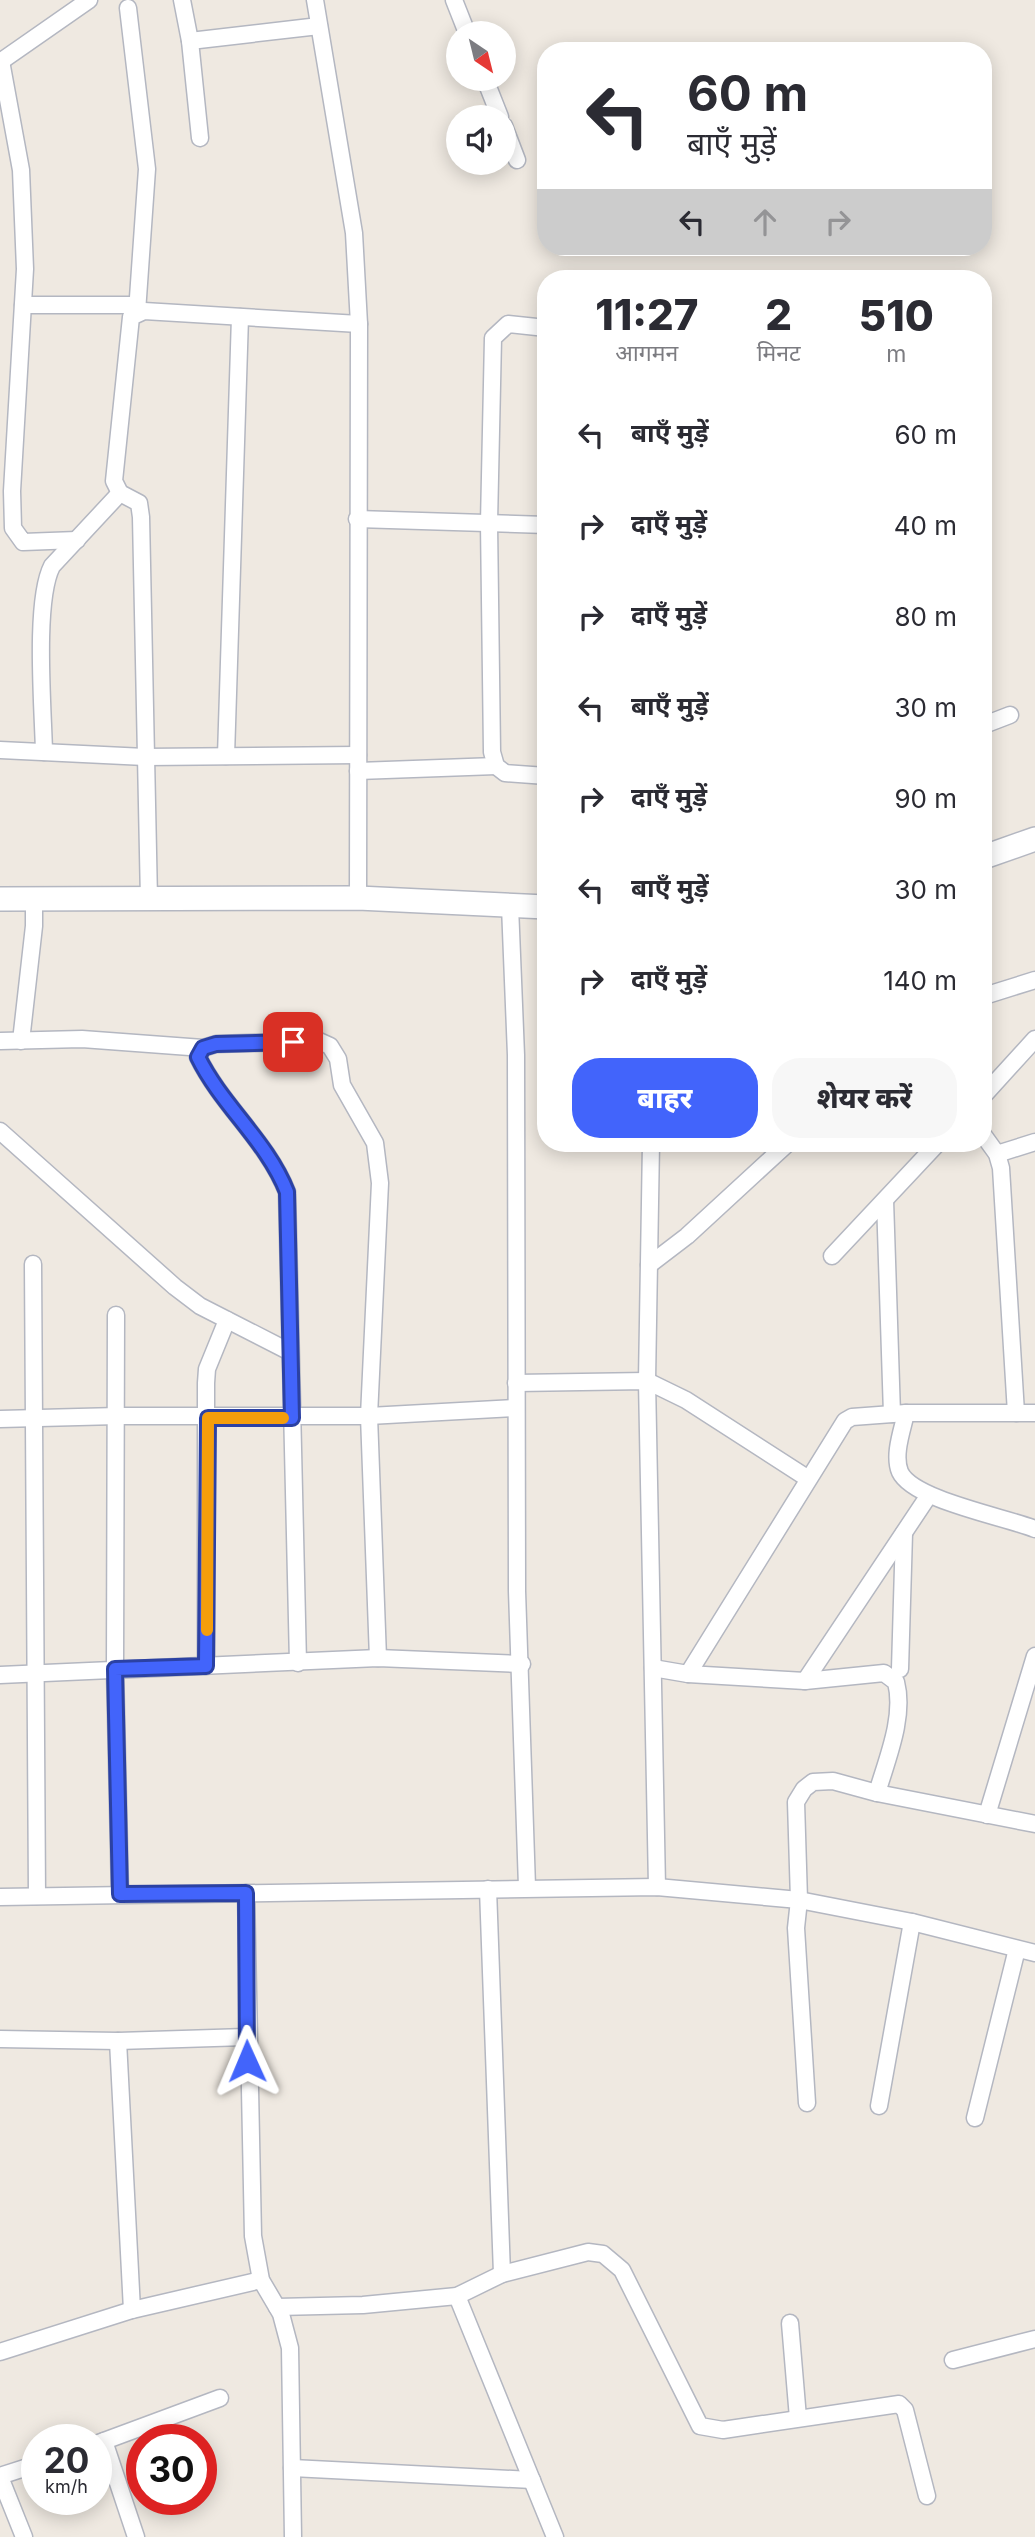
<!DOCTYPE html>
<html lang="hi">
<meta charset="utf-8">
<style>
:root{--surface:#fff;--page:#f7f7f7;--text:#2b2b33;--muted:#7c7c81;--accent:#4264fb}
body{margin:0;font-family:Inter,"Noto Sans Devanagari",sans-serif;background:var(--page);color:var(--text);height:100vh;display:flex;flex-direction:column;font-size:26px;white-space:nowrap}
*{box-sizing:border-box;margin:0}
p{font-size:23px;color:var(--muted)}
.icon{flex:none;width:38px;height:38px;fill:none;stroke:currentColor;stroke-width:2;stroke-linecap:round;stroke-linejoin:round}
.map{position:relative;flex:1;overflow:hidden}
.sheet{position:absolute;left:537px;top:270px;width:455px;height:882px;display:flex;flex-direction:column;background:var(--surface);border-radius:28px;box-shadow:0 4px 18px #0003}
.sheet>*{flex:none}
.hud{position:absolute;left:537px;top:42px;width:455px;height:214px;border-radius:28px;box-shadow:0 4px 18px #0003;background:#fff;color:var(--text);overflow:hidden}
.needle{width:46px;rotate:145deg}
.buttons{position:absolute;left:446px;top:21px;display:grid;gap:14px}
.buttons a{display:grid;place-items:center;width:70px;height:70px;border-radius:50%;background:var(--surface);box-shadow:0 4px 18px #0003;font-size:35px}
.speed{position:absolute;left:21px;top:2424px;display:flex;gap:14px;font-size:35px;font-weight:700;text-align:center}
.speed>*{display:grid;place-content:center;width:91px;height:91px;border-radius:50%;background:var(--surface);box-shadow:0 4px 18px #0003;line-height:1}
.speed small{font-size:18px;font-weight:400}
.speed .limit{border:10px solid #d22;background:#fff;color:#111}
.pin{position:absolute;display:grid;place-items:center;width:60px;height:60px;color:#fff;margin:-30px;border-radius:14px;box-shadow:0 4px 10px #0006}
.me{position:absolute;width:77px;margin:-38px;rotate:359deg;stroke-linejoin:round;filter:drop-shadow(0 0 5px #0008)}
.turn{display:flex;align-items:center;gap:24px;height:147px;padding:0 35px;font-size:32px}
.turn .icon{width:91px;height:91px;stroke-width:2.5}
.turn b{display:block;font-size:49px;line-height:60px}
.lanes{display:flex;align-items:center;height:66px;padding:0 35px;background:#0003;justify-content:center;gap:35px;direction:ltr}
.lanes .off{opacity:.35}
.eta{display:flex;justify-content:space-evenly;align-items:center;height:119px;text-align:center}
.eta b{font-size:42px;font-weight:800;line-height:49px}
.button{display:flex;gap:14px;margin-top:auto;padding:14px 35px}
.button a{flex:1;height:80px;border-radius:28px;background:var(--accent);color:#fff;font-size:28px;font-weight:800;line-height:80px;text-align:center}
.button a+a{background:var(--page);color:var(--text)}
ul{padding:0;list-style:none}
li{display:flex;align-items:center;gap:21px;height:91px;padding:0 35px}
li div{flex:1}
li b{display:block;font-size:26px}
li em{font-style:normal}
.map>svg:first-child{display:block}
</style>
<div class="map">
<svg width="1035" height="2537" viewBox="0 0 1035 2537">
<rect width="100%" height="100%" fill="#efe9e1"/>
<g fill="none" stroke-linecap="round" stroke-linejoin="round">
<defs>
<g id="street">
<polyline points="182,0 190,41 200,138"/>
<polyline points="315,0 354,233 359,324 358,898"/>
<polyline points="454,0 467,33"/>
<polyline points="128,8 147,169 137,312"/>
<polyline points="190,41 319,26"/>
<polyline points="1,61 21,170 25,269 12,491 13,528 23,542 77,540"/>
<polyline points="0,62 89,0"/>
<polyline points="485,79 500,117"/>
<polyline points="504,126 517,160"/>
<polyline points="23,305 137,305"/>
<polyline points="546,328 508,324 493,338 489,523 492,752 496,766 505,773 546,776"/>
<polyline points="357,519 546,525"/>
<polyline points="984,725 1010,715"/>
<polyline points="0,750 145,757 358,755"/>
<path d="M44,752C43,708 34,601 52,566L120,493"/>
<polyline points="226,756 240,317"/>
<polyline points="358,771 496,766"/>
<polyline points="149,900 141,517 139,503 120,493 114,481 131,317 144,311 359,324"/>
<polyline points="510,906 516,1055 517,1591 527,1887"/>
<polyline points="984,996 1035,980"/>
<polyline points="0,1041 82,1039 203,1048"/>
<polyline points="21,1041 34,926 34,899"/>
<polyline points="984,1095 1035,1039"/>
<polyline points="0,1131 175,1287 200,1306 290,1352"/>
<polyline points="984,1136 997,1154 1001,1168 1016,1413"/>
<polyline points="651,1143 647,1381 657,1887"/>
<polyline points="997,1154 1035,1142"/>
<polyline points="885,1200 892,1414"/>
<polyline points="832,1256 938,1143"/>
<polyline points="33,1264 37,1896"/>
<polyline points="649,1265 687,1236 787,1144"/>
<polyline points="116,1315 115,1669 120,1894"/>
<polyline points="516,1383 647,1381 686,1400 807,1478"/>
<path d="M906,1413C902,1431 893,1455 900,1472C913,1500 1005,1517 1035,1529"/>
<polyline points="0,1419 118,1416 369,1416 516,1408"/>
<path d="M298,1663L287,1192C267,1141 222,1106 198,1057L203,1048L216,1044L319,1041L330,1046L338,1059L342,1085L375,1143L380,1183L369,1416L378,1658"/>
<polyline points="206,1666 206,1383 207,1369 227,1320"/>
<path d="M653,1668L688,1674L805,1681L884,1673L896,1682C905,1717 887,1759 877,1793"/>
<polyline points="900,1669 904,1533"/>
<polyline points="688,1674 845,1421 852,1417 906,1413 1035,1413"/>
<polyline points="0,1675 378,1658 522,1664"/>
<polyline points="805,1681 929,1495"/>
<polyline points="987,1815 1035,1656"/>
<polyline points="488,1889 502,2274"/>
<polyline points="246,1893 253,2236 261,2280 281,2314 290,2348 293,2537"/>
<polyline points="0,1897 657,1887 799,1900 912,1922 1035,1953"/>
<polyline points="0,2039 118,2041 246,2037"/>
<polyline points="118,2041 132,2310"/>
<polyline points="807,2103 796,1928 799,1900 796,1802 804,1789 813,1782 833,1781 877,1793 1035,1824"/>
<polyline points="879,2106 912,1922"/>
<polyline points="975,2118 1017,1949"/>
<polyline points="457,2296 555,2537"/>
<polyline points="277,2307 363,2305 457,2296 502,2274 588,2252 603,2254 622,2270 700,2426 723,2430 899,2404 905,2410 927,2496"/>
<polyline points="790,2323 798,2418"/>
<polyline points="0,2352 132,2310 261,2280"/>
<polyline points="953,2360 1035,2339"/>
<polyline points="104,2441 136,2537"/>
<polyline points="96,2444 220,2398"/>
<polyline points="292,2468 532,2480"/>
<polyline points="0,2476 37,2464"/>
<polyline points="0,2477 24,2537"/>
</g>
<g id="secondary">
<polyline points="984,857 1035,839"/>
<polyline points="0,899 358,898 546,907"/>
</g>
</defs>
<!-- street casing -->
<use href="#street" stroke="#b4b7c1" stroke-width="19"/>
<!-- secondary casing -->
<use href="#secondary" stroke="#b4b7c1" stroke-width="26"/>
<!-- street -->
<use href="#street" stroke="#fff" stroke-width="16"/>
<!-- secondary -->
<use href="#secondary" stroke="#fff" stroke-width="23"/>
</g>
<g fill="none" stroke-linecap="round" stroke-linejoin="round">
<defs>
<path id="route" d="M247,2061L246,1893L120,1894L115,1669L206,1666L208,1418H292L287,1192C267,1141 222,1106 198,1057L203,1048L216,1044L293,1042"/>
</defs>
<!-- route casing -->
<use href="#route" stroke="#2b41a3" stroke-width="18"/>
<!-- route -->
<use href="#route" stroke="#4264fb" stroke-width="12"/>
<!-- slow -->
<polyline stroke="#f59e0b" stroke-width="12" points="207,1630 208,1418 283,1418"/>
</g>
</svg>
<div class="buttons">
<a><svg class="needle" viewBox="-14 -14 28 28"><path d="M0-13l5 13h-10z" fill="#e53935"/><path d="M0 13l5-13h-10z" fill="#7c7c81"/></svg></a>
<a><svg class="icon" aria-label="sound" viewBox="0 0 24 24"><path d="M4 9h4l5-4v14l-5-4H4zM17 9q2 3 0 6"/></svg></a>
</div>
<div class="speed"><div>20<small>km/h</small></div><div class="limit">30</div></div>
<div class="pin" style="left:293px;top:1042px;background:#d93025"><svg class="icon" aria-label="arrive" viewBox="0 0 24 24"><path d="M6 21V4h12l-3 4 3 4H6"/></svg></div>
<svg class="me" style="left:247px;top:2061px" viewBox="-20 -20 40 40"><path d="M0-17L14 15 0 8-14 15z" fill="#4264fb" stroke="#fff" stroke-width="4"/></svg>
<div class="hud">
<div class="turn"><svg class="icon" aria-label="left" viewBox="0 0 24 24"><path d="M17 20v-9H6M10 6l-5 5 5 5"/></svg><div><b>60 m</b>बाएँ मुड़ें</div></div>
<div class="lanes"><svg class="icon" aria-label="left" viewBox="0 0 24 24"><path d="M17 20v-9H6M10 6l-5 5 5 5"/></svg><svg class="icon off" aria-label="ahead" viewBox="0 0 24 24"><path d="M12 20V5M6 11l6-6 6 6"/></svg><svg class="icon off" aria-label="right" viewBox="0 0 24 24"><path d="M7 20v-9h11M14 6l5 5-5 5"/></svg></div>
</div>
<section class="sheet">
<div class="eta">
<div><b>11:27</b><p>आगमन</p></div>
<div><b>2</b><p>मिनट</p></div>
<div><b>510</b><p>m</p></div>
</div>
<ul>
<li><svg class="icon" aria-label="left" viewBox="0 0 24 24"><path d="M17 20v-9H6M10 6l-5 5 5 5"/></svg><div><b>बाएँ मुड़ें</b></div><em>60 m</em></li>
<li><svg class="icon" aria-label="right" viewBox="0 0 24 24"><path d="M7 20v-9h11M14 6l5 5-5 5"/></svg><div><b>दाएँ मुड़ें</b></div><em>40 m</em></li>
<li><svg class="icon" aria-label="right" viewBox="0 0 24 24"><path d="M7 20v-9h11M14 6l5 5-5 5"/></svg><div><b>दाएँ मुड़ें</b></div><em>80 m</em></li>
<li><svg class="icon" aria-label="left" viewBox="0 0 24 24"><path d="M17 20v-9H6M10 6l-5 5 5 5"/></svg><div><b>बाएँ मुड़ें</b></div><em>30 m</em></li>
<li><svg class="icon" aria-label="right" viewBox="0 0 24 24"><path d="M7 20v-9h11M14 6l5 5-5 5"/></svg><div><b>दाएँ मुड़ें</b></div><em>90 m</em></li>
<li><svg class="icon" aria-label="left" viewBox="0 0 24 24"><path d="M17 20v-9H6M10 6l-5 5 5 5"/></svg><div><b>बाएँ मुड़ें</b></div><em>30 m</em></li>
<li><svg class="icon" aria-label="right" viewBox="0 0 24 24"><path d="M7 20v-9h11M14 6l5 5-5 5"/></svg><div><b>दाएँ मुड़ें</b></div><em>140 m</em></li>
</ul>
<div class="button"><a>बाहर</a><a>शेयर करें</a></div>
</section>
</div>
